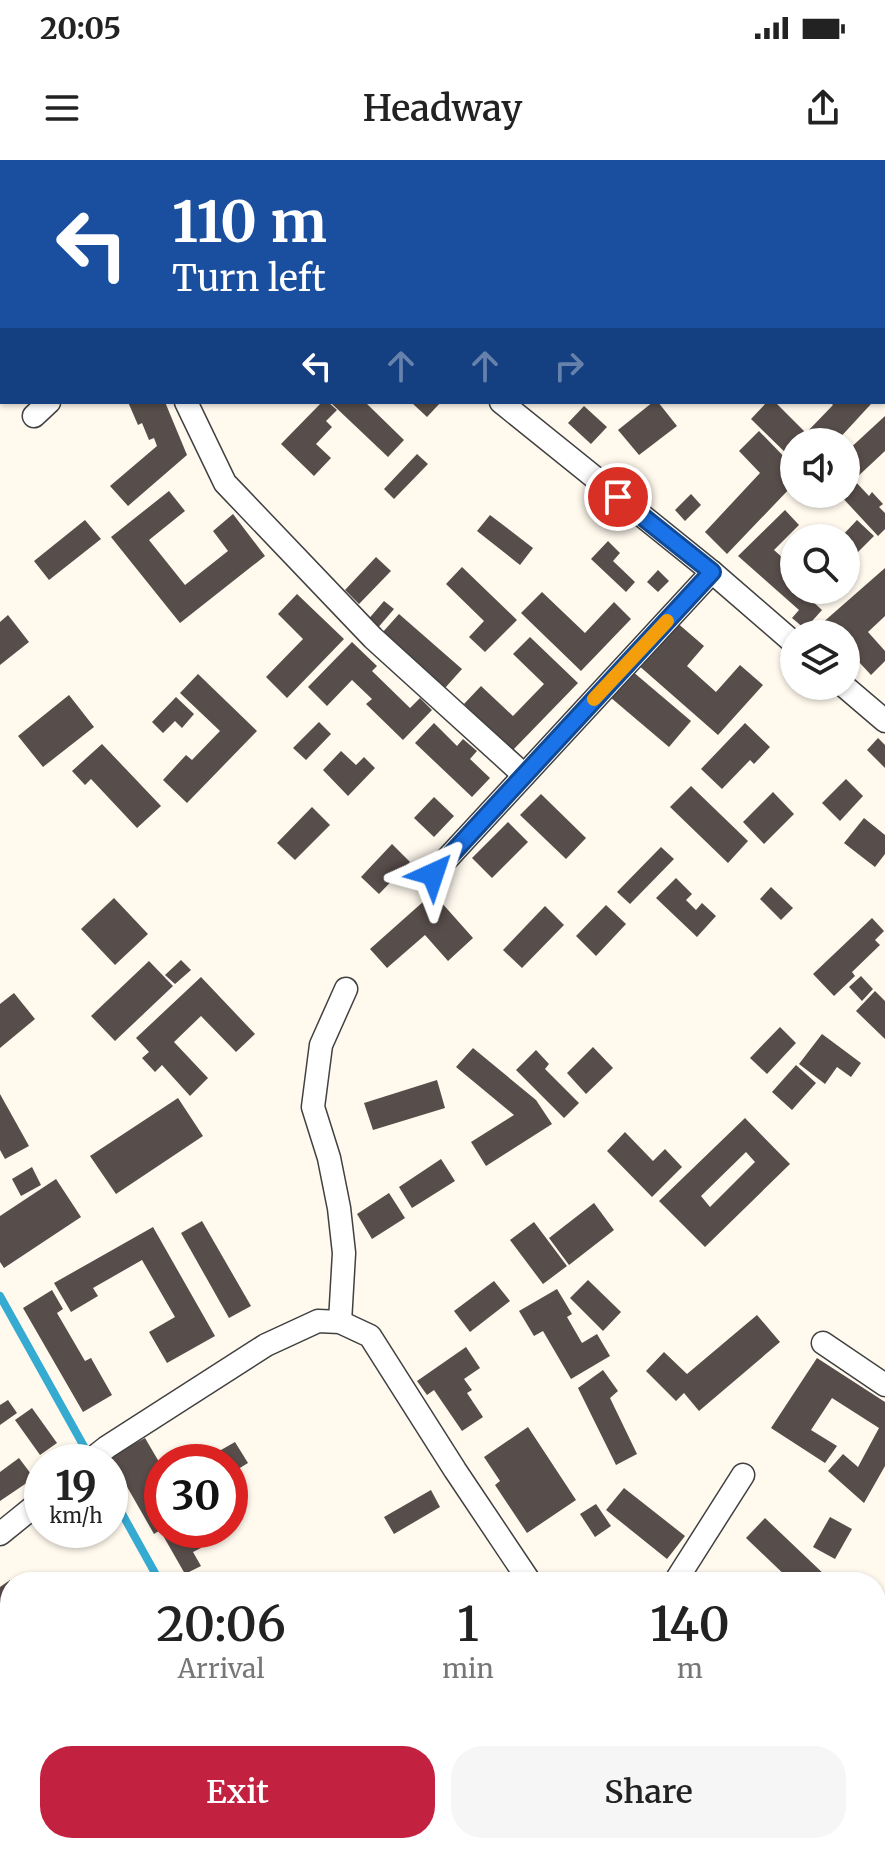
<!DOCTYPE html>
<style>
:root{--surface:#fff;--page:#f6f6f6;--text:#222;--muted:#767676;--accent:#c32140}
body{margin:0;font-family:Merriweather,serif;background:var(--page);color:var(--text);height:100vh;display:flex;flex-direction:column;font-size:30px;white-space:nowrap}
*{box-sizing:border-box;margin:0}
p{font-size:26px;color:var(--muted)}
.icon{flex:none;width:44px;height:44px;fill:none;stroke:currentColor;stroke-width:2;stroke-linecap:round;stroke-linejoin:round}
.map{position:relative;flex:1;overflow:hidden}
.side{position:absolute;left:0px;top:1412px;width:886px;height:282px;display:flex;flex-direction:column;background:var(--surface);border-radius:32px 32px 0 0;box-shadow:0 2px 6px #0004}
.side>*{flex:none}
.hud{position:absolute;left:0px;top:0px;width:886px;height:244px;box-shadow:0 2px 6px #0004;background:#1a4fa0;color:#fff;overflow:hidden}
.tools{position:absolute;left:780px;top:268px;display:grid;gap:16px}
.tools a{display:grid;place-items:center;width:80px;height:80px;border-radius:50%;background:var(--surface);box-shadow:0 2px 6px #0004;font-size:40px}
.speed{position:absolute;left:24px;top:1284px;display:flex;gap:16px;font-size:40px;font-weight:700;text-align:center}
.speed>*{display:grid;place-content:center;width:104px;height:104px;border-radius:50%;background:var(--surface);box-shadow:0 2px 6px #0004;line-height:1}
.speed small{font-size:20px;font-weight:400}
.speed .limit{border:12px solid #d22;background:#fff;color:#111}
.pin{position:absolute;display:grid;place-items:center;width:68px;height:68px;color:#fff;margin:-34px;border:4px solid #fff;border-radius:50%;box-shadow:0 2px 8px #0007}
.me{position:absolute;width:88px;margin:-44px;rotate:42deg;stroke-linejoin:round;filter:drop-shadow(0 0 6px #0008)}
.turn{display:flex;align-items:center;gap:28px;height:168px;padding:0 40px;font-size:36px}
.turn .icon{width:104px;height:104px;stroke-width:2.5}
.turn b{display:block;font-size:56px;line-height:68px}
.lanes{display:flex;align-items:center;height:76px;padding:0 40px;background:#0003;justify-content:center;gap:40px;direction:ltr}
.lanes .off{opacity:.35}
.eta{display:flex;justify-content:space-evenly;align-items:center;height:136px;text-align:center}
.eta b{font-size:48px;font-weight:600;line-height:56px}
.button{display:flex;gap:16px;margin-top:auto;padding:16px 40px}
.button a{flex:1;height:92px;border-radius:32px;background:var(--accent);color:#fff;font-size:32px;font-weight:600;line-height:92px;text-align:center}
.button a+a{background:var(--page);color:var(--text)}
.status{display:flex;justify-content:space-between;align-items:center;height:56px;padding:0 40px;background:var(--surface);direction:ltr}
.status svg{height:22px;fill:currentColor}
header{display:flex;justify-content:space-between;align-items:center;height:104px;padding:0 40px;background:var(--surface);font-size:36px;font-weight:600}
.map>svg:first-child{display:block}
</style>
<div class="status"><b>20:05</b><svg viewBox="0 0 49 12"><path d="M0 12V9h3v3zM5 12V6h3v6zM10 12V3h3v9zM15 12V0h3v12zM26 1h20v11H26zM47 4h2v5h-2z"/></svg></div>
<header><svg class="icon" aria-label="menu" viewBox="0 0 24 24"><path d="M4 6h16M4 12h16M4 18h16"/></svg>Headway<svg class="icon" aria-label="share" viewBox="0 0 24 24"><path d="M12 15V3M7 8l5-5 5 5M5 13v7h14v-7"/></svg></header>
<div class="map">
<svg width="885" height="1693" viewBox="0 0 885 1693">
<rect width="100%" height="100%" fill="#fff9ee"/>
<g fill="none" stroke-linecap="round" stroke-linejoin="round">
<!-- stream -->
<g stroke="#36abd2" stroke-width="8">
<polyline points="0,1136 91,1299"/>
<polyline points="110,1332 160,1422"/>
<polyline points="299,1684 304,1693"/>
</g>
</g>
<!-- building -->
<g fill="#574d4a" fill-rule="evenodd">
<polygon points="128,242 165,242 187,295 128,346 110,326 157,286 154,278 149,280 142,263 138,265"/>
<polygon points="322,242 328,242 337,250 326,261 332,267 316,284 331,298 314,316 281,284"/>
<polygon points="330,242 365,242 404,280 388,297"/>
<polygon points="411,242 441,242 427,257"/>
<polygon points="653,242 658,242 677,266 639,295 618,270"/>
<polygon points="767,242 775,242 806,273 833,245 830,242 871,244 836,282 794,282 794,301 751,259"/>
<polygon points="584,246 607,267 591,284 568,263"/>
<polygon points="885,256 885,291 854,320 869,336 872,332 883,344 879,347 885,353 885,369 878,376 839,334 846,334 846,292"/>
<polygon points="759,271 794,307 794,324 727,394 705,372 760,313 739,291"/>
<polygon points="417,294 428,304 394,339 384,329"/>
<polygon points="169,331 185,351 149,380 185,425 228,391 213,371 233,354 265,396 180,463 111,377"/>
<polygon points="691,334 701,345 685,361 675,350"/>
<polygon points="785,350 799,365 774,390 794,408 794,430 821,430 811,440 822,450 805,469 792,458 799,450 738,396"/>
<polygon points="490,355 533,388 520,405 477,371"/>
<polygon points="85,360 101,379 49,420 34,401"/>
<polygon points="857,360 874,376 846,404 846,378 840,378"/>
<polygon points="608,381 620,393 613,401 635,422 626,432 591,399"/>
<polygon points="376,397 391,411 359,444 345,430"/>
<polygon points="462,407 517,460 485,492 469,477 484,461 446,424"/>
<polygon points="885,408 885,456 868,472 885,491 885,501 871,515 846,488 846,474 828,474 820,465"/>
<polygon points="658,410 669,421 658,432 647,422"/>
<polygon points="542,432 585,473 614,442 631,459 581,511 521,453"/>
<polygon points="297,434 344,479 287,538 266,517 303,479 278,454"/>
<polygon points="384,441 394,449 376,470 366,462"/>
<polygon points="399,454 462,509 445,528 382,473"/>
<polygon points="8,455 29,482 0,505 0,462"/>
<polygon points="675,461 704,486 687,506 716,532 740,505 763,525 718,575 637,504"/>
<polygon points="530,477 578,523 512,591 464,544 481,526 513,556 544,524 513,494"/>
<polygon points="352,482 377,506 372,511 410,548 420,538 432,550 403,580 366,544 372,539 352,520 327,546 308,527"/>
<polygon points="632,511 691,561 669,587 610,537"/>
<polygon points="198,514 257,571 187,643 163,620 186,595 192,600 220,571 180,533"/>
<polygon points="69,535 94,567 43,607 18,576"/>
<polygon points="176,537 194,554 182,568 175,561 163,573 152,562"/>
<polygon points="319,562 331,574 306,600 293,588"/>
<polygon points="434,563 457,586 463,579 477,591 470,599 490,618 472,637 415,583"/>
<polygon points="745,563 770,587 754,604 750,600 722,629 701,609"/>
<polygon points="878,578 885,585 885,608 867,590"/>
<polygon points="102,584 161,646 137,668 91,619 85,625 72,611"/>
<polygon points="341,591 356,605 364,597 375,608 348,636 323,610"/>
<polygon points="846,619 863,636 840,661 822,643"/>
<polygon points="691,626 748,681 728,703 670,647"/>
<polygon points="773,632 794,654 764,684 743,662"/>
<polygon points="541,634 586,678 566,699 520,655"/>
<polygon points="434,637 454,656 434,677 414,658"/>
<polygon points="312,647 330,665 295,700 277,683"/>
<polygon points="864,658 885,675 885,694 875,707 844,683"/>
<polygon points="508,662 528,682 492,718 472,698"/>
<polygon points="392,684 410,702 379,734 361,717"/>
<polygon points="661,687 674,699 630,744 617,732"/>
<polygon points="676,718 692,734 686,740 696,750 702,743 716,756 697,777 656,738"/>
<polygon points="771,727 793,748 781,760 760,739"/>
<polygon points="433,733 473,778 448,801 425,775 387,808 370,789"/>
<polygon points="114,738 148,774 115,805 81,769"/>
<polygon points="606,745 626,764 596,796 576,776"/>
<polygon points="545,746 564,765 522,808 503,790"/>
<polygon points="872,758 884,771 875,780 880,785 852,812 855,816 834,836 813,814"/>
<polygon points="181,800 191,810 175,824 165,815"/>
<polygon points="149,801 173,826 115,881 91,856"/>
<polygon points="861,816 873,829 862,841 849,827"/>
<polygon points="201,817 255,874 236,892 201,856 174,882 208,918 190,936 162,905 155,912 142,898 149,892 136,878"/>
<polygon points="875,831 885,841 885,879 856,851"/>
<polygon points="14,833 35,859 0,888 0,844"/>
<polygon points="780,867 796,883 767,914 750,898"/>
<polygon points="822,874 861,903 851,917 837,907 825,924 799,904"/>
<polygon points="593,887 613,908 586,934 567,913"/>
<polygon points="473,888 536,940 552,964 486,1006 471,982 514,955 456,907"/>
<polygon points="536,890 549,904 545,909 579,943 564,958 516,910"/>
<polygon points="796,905 816,923 792,950 772,932"/>
<polygon points="437,920 445,948 373,970 364,943"/>
<polygon points="0,934 29,986 5,999 0,990"/>
<polygon points="178,938 203,976 116,1034 90,996"/>
<path d="M745,958L790,1004L705,1087L659,1041ZM746,992L755,1002L710,1047L701,1036Z"/>
<polygon points="625,972 653,1001 665,989 682,1007 652,1037 607,991"/>
<polygon points="441,999 455,1021 412,1048 399,1027"/>
<polygon points="32,1007 41,1025 21,1036 12,1019"/>
<polygon points="56,1019 81,1057 4,1108 0,1102 0,1056"/>
<polygon points="389,1033 405,1058 372,1079 357,1054"/>
<polygon points="594,1043 614,1070 569,1105 549,1078"/>
<polygon points="202,1061 251,1146 229,1158 181,1073"/>
<polygon points="534,1062 567,1106 543,1124 510,1080"/>
<polygon points="153,1067 215,1176 167,1203 149,1172 175,1157 142,1100 93,1128 98,1136 71,1152 54,1123"/>
<polygon points="588,1120 621,1152 603,1171 570,1138"/>
<polygon points="494,1121 510,1141 470,1172 454,1151"/>
<polygon points="557,1129 572,1154 567,1157 582,1183 597,1174 610,1196 571,1219 543,1171 534,1176 519,1151"/>
<polygon points="52,1130 63,1149 57,1153 85,1201 91,1198 112,1235 83,1252 23,1148"/>
<polygon points="757,1155 780,1182 699,1251 684,1233 676,1241 646,1211 664,1192 687,1214"/>
<polygon points="466,1187 480,1208 464,1219 472,1230 467,1233 483,1257 462,1271 434,1230 427,1235 417,1221"/>
<polygon points="817,1198 885,1242 885,1306 864,1343 828,1311 843,1294 858,1307 879,1268 832,1238 811,1270 837,1286 825,1303 771,1268"/>
<polygon points="603,1210 618,1231 610,1238 637,1294 616,1305 578,1228"/>
<polygon points="8,1240 17,1253 0,1265 0,1245"/>
<polygon points="32,1248 57,1283 40,1295 15,1260"/>
<polygon points="528,1267 576,1340 527,1373 495,1325 500,1321 484,1297"/>
<polygon points="145,1278 162,1307 152,1313 162,1330 162,1369 154,1374 110,1297"/>
<polygon points="235,1282 248,1303 230,1314 230,1302 200,1302"/>
<polygon points="19,1298 34,1318 0,1341 0,1312"/>
<polygon points="624,1328 685,1376 667,1399 606,1350"/>
<polygon points="431,1330 440,1347 394,1374 384,1357"/>
<polygon points="596,1344 611,1366 595,1377 580,1354"/>
<polygon points="830,1357 852,1369 835,1399 813,1387"/>
<polygon points="765,1358 828,1418 824,1422 792,1422 746,1378"/>
<polygon points="166,1370 191,1370 201,1388 193,1392 201,1406 185,1414 161,1372"/>
<polygon points="10,1420 10,1463 0,1449 0,1427"/>
<polygon points="876,1471 885,1480 885,1515 876,1506"/>
<polygon points="135,1684 165,1684 170,1693 140,1693"/>
<polygon points="632,1684 665,1684 655,1693 622,1693"/>
</g>
<g fill="none" stroke-linecap="round" stroke-linejoin="round">
<defs>
<g id="minor">
<polyline points="701,2 703,0"/>
<polyline points="186,242 225,323 373,478 524,615"/>
<polyline points="501,242 712,412 794,483"/>
<polyline points="34,256 49,242"/>
<polyline points="844,526 885,561"/>
<polyline points="433,714 712,412"/>
<polyline points="340,1162 344,1093 339,1048 329,998 313,947 321,885 346,829"/>
<polyline points="823,1183 885,1225"/>
<polyline points="88,1302 107,1287 266,1185 318,1161 340,1162 370,1176 455,1310 530,1422"/>
<polyline points="0,1374 42,1340"/>
<polyline points="675,1422 743,1315"/>
<polyline points="876,1665 885,1652"/>
<polyline points="723,1684 731,1693"/>
<polyline points="855,1693 862,1684"/>
</g>
</defs>
<!-- minor casing -->
<use href="#minor" stroke="#414141" stroke-width="25"/>
<!-- minor -->
<use href="#minor" stroke="#fff" stroke-width="22"/>
</g>
<g fill="none" stroke-linecap="round" stroke-linejoin="round">
<defs>
<polyline id="route" points="433,714 712,412 618,337"/>
</defs>
<!-- route casing -->
<use href="#route" stroke="#114b97" stroke-width="20"/>
<!-- route -->
<use href="#route" stroke="#1a73e8" stroke-width="14"/>
<!-- slow -->
<polyline stroke="#f59e0b" stroke-width="14" points="594,539 667,461"/>
</g>
</svg>
<div class="tools">
<a><svg class="icon" aria-label="sound" viewBox="0 0 24 24"><path d="M4 9h4l5-4v14l-5-4H4zM17 9q2 3 0 6"/></svg></a>
<a><svg class="icon" aria-label="search" viewBox="0 0 24 24"><circle cx="10" cy="10" r="6"/><path d="M15 15l6 6"/></svg></a>
<a><svg class="icon" aria-label="layers" viewBox="0 0 24 24"><path d="M12 4l9 5-9 5-9-5zM3 14l9 5 9-5"/></svg></a>
</div>
<div class="speed"><div>19<small>km/h</small></div><div class="limit">30</div></div>
<div class="pin" style="left:618px;top:337px;background:#d93025"><svg class="icon" aria-label="arrive" viewBox="0 0 24 24"><path d="M6 21V4h12l-3 4 3 4H6"/></svg></div>
<svg class="me" style="left:433px;top:714px" viewBox="-20 -20 40 40"><path d="M0-17L14 15 0 8-14 15z" fill="#1a73e8" stroke="#fff" stroke-width="4"/></svg>
<div class="hud">
<div class="turn"><svg class="icon" aria-label="left" viewBox="0 0 24 24"><path d="M17 20v-9H6M10 6l-5 5 5 5"/></svg><div><b>110 m</b>Turn left</div></div>
<div class="lanes"><svg class="icon" aria-label="left" viewBox="0 0 24 24"><path d="M17 20v-9H6M10 6l-5 5 5 5"/></svg><svg class="icon off" aria-label="ahead" viewBox="0 0 24 24"><path d="M12 20V5M6 11l6-6 6 6"/></svg><svg class="icon off" aria-label="ahead" viewBox="0 0 24 24"><path d="M12 20V5M6 11l6-6 6 6"/></svg><svg class="icon off" aria-label="right" viewBox="0 0 24 24"><path d="M7 20v-9h11M14 6l5 5-5 5"/></svg></div>
</div>
<section class="side">
<div class="eta">
<div><b>20:06</b><p>Arrival</p></div>
<div><b>1</b><p>min</p></div>
<div><b>140</b><p>m</p></div>
</div>
<div class="button"><a>Exit</a><a>Share</a></div>
</section>
</div>
